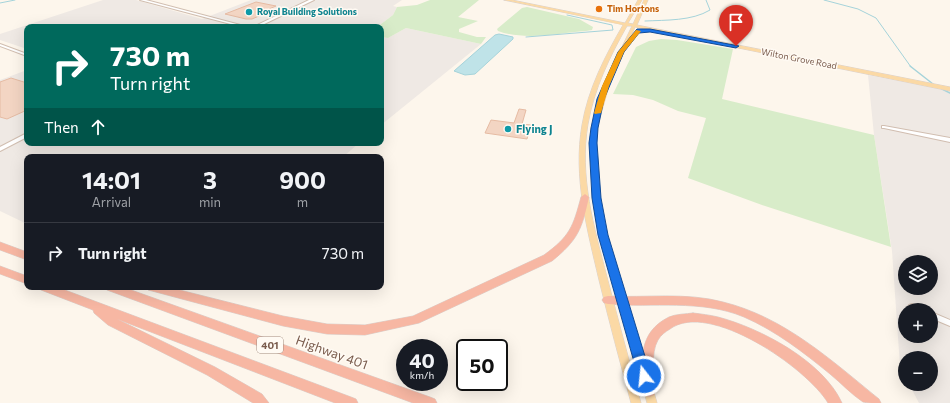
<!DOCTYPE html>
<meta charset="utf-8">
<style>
:root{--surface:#171b24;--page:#20242c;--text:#f1f3f6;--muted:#9ea1a6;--line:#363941}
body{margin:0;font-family:Commissioner,sans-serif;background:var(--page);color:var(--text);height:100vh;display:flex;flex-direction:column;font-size:15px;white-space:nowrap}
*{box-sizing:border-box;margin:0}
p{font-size:13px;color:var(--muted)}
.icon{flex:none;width:22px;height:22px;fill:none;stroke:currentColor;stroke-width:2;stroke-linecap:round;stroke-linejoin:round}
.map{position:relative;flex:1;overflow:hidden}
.panel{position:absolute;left:24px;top:154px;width:360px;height:136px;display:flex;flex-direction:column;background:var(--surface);border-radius:8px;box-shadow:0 4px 16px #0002}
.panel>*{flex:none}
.guide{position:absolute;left:24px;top:24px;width:360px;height:122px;border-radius:8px;box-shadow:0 4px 16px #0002;background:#00695c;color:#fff;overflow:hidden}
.fabs{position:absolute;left:898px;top:255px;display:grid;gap:8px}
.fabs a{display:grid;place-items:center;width:40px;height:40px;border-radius:50%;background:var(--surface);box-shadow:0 4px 16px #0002;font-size:20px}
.speed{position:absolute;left:396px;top:339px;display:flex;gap:8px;font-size:20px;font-weight:700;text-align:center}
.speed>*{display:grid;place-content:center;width:52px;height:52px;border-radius:50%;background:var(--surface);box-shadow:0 4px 16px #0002;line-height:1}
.speed small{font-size:10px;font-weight:400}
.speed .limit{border:2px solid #111;border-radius:6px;background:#fff;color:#111}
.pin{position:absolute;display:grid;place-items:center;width:34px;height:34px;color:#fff;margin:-41px -17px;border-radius:50% 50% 50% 0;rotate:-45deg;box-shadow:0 0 4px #0007}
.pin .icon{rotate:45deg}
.me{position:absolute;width:44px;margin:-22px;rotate:344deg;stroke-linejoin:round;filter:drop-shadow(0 0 3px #0008)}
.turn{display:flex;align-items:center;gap:14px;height:84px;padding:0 20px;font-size:18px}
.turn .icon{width:52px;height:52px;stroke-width:2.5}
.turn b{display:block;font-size:28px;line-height:34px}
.then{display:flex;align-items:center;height:38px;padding:0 20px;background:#0003;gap:8px;font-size:15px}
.eta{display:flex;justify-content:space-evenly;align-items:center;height:68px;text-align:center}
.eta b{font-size:24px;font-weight:700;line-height:28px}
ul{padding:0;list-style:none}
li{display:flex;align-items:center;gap:12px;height:60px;padding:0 20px;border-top:1px solid var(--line)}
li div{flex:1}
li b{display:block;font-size:15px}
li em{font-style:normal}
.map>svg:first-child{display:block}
</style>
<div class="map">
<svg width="950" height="403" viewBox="0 0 950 403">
<rect width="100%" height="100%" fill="#fdf6ec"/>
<!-- industrial -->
<g fill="#efe9e4" fill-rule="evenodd">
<polygon points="103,0 136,0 202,19 251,0 402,0 393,6 397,7 393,15 377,27 27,27 27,49 0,40 0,34"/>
<polygon points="406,28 481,44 381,125 381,37 388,38"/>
<polygon points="27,70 27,143 359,143 343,157 27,157 27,224 0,211 0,80"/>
<path d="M868,75L950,91V403H919L909,384H931V358H905V376L900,366L892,251L874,135ZM905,262H931V288H905ZM905,310H931V336H905Z"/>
</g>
<!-- green -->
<g fill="#d8ecc9">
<polygon points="430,0 479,0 458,17 478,21 459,29 459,32 477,37 486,37 481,44 406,28 388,38 381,37 381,27 377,27 393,15 397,7 417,5"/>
<path d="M527,7L579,19L593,27L592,30L586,31C559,33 525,41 498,31L497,29L522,8Z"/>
<polygon points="661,39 677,40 733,49 722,99 874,135 891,247 762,205 688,178 706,118 678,111 653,100 633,95 613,94 636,47 649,41"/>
</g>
<!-- water -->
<polygon fill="#bfe3e8" stroke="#a5d3da" points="499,34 513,37 513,39 475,74 465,75 454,71 495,35"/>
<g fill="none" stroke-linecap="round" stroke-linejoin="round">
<!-- stream-far1 -->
<g stroke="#a5d3da" stroke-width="1">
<polyline points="824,0 858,9 876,18 911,67"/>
<polyline points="0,3 15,0"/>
<path d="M645,21C666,20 692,21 710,10L706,0"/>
<polyline points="526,37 613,30 612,25 567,15"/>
</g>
<!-- stream -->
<g stroke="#a5d3da" stroke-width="1.5">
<polyline points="910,66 933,84"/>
<polyline points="942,89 950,93"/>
</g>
</g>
<!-- building -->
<g fill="#f3d5c3" stroke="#e6bba3">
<polygon points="256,2 276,6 269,9 273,10 252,19 246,19 225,14"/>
<polygon points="11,78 27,83 27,110 7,119 0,117 0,82"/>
<polygon points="519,109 526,110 522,124 531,125 527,139 485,133 491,120 514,123"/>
</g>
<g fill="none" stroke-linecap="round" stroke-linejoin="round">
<defs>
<g id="minor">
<polygon points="140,0 146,0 248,27 242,27"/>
<polygon points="309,0 314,0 258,27 253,27"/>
<polygon points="0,44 27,54 27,56 0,46"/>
<polygon points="882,126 884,126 950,138 950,142 884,128 882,128"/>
<polygon points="27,133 27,137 0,151 0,147"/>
<path d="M912,304L921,308L922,310C917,310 911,312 908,307L909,305Z"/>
<polygon points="931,312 950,320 950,326 931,318"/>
</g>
<g id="major">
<path d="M504,0H512L625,23L638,0H642L628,23L633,24L644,0H648L637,25L950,87V91L635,27L609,86L597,128L596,143L599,199L607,235L650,376L648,379L645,380L642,379L640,376L599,235L593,199L590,143L591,128L603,86L632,26H627C610,56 594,89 588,124C579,176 594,227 607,277C618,319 629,361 641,403H631C620,362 609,321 599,280C587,229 573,177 582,125C588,89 605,56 623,25Z"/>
<polygon points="648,383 652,385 657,403 647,403 643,388 644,385"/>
</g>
<g id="highway">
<path d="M585,194L589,197C582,229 578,240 552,261L419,323L365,335L327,334L283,326L152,291L148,290L147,287H168L283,316L327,324L365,325L413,316L544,255C570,236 573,227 581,197Z"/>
<polygon points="0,242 27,252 27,260 0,250"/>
<polygon points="0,266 27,276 27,284 0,274"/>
<polygon points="40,287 57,287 351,397 356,399 358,403 335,403 117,319 215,367 262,394 269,403 253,403 207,375 108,325 94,313 93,310 41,290"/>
<polygon points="106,287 123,287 430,397 435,399 437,403 413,403 107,290"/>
<path d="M608,296C646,298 686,292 723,302C784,317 831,360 879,399L881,403C875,403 867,403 863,402C851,394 841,383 830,374C803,352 776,331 744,317C701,299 653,308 608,304L604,303L602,300L604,297Z"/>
<path d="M693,313C701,314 710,315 718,317C760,328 823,361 842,403H828C807,368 709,300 670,329C665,332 661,335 658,340C650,354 655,375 655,391L654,395L649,397L644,395L643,391C642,361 637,333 669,317C676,314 686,314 693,313Z"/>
</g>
</defs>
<!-- minor casing -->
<use href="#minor" stroke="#d1beb0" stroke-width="2"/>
<!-- major casing -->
<use href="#major" stroke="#dad1cd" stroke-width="1"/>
<!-- highway casing -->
<use href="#highway" stroke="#dad1cd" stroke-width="1"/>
<!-- minor -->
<use href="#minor" fill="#fff" fill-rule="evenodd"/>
<!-- major -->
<use href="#major" fill="#fbd9a5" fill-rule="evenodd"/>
<!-- highway -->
<use href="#highway" fill="#f7b7a3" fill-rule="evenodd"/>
</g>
<!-- route -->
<polygon fill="#1a73e8" stroke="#114b97" points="637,29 650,29 739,46 736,48 650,32 639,33 624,52 604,99 598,128 597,143 601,198 608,235 651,376 649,380 644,382 640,380 638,376 598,235 592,198 589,143 591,128 597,99 618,52"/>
<!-- slow -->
<polygon fill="#f59e0b" points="636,30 641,31 624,52 609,86 601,113 595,114 594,113 602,86 618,52"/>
<!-- markers -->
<circle fill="#e8710a" stroke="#fffaf3" stroke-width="1.5" cx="599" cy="9" r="4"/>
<g fill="#0f9aa8" stroke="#fffaf3" stroke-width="1.5">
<circle cx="249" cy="12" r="4"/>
<circle cx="508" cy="129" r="4"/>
</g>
<g text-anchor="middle" stroke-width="3" stroke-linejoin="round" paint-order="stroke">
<!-- far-food labels -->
<g font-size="9" font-weight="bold" fill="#c56008" stroke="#fffaf3" text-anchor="start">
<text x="607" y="12">Tim Hortons</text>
</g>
<!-- far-culture labels -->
<g font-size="9" font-weight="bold" fill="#0d838f" stroke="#fffaf3" text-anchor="start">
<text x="257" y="15">Royal Building Solutions</text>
</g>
<!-- far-street labels -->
<g font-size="9" fill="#7a5c4d" stroke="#fffaf3">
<text transform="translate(799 59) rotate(11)" y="3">Wilton Grove Road</text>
</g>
<!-- shield labels -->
<rect fill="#fffaf3" stroke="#a28b7f" stroke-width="1" x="257" y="337" width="26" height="16" rx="3"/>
<g font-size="10" font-weight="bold" fill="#7a5c4d">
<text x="270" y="349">401</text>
</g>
<!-- culture labels -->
<g font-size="11" font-weight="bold" fill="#0d838f" stroke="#fffaf3" text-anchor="start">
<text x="516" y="133">Flying J</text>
</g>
<!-- near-street labels -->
<g font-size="13" fill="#7a5c4d" stroke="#fffaf3">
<text transform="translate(332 352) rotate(20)" y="5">Highway 401</text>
</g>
</g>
</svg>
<div class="fabs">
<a><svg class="icon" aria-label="layers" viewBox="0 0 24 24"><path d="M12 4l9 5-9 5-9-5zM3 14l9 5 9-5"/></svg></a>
<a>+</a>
<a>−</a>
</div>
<div class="speed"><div>40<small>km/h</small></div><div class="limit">50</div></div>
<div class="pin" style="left:736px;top:46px;background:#d93025"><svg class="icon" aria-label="arrive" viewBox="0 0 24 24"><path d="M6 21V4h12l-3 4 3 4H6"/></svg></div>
<svg class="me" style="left:644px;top:376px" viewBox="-20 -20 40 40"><circle r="17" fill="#1a73e8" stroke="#fff" stroke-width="3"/><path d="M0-11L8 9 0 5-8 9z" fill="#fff"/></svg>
<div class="guide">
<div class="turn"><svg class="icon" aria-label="right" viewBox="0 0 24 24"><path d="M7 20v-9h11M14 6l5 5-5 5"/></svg><div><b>730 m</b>Turn right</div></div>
<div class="then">Then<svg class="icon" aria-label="ahead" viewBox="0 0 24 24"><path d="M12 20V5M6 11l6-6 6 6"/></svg></div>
</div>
<section class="panel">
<div class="eta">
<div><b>14:01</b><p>Arrival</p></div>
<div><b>3</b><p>min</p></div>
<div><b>900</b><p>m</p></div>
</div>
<ul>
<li><svg class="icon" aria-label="right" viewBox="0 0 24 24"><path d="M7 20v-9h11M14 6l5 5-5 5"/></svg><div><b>Turn right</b></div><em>730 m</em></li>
</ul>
</section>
</div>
